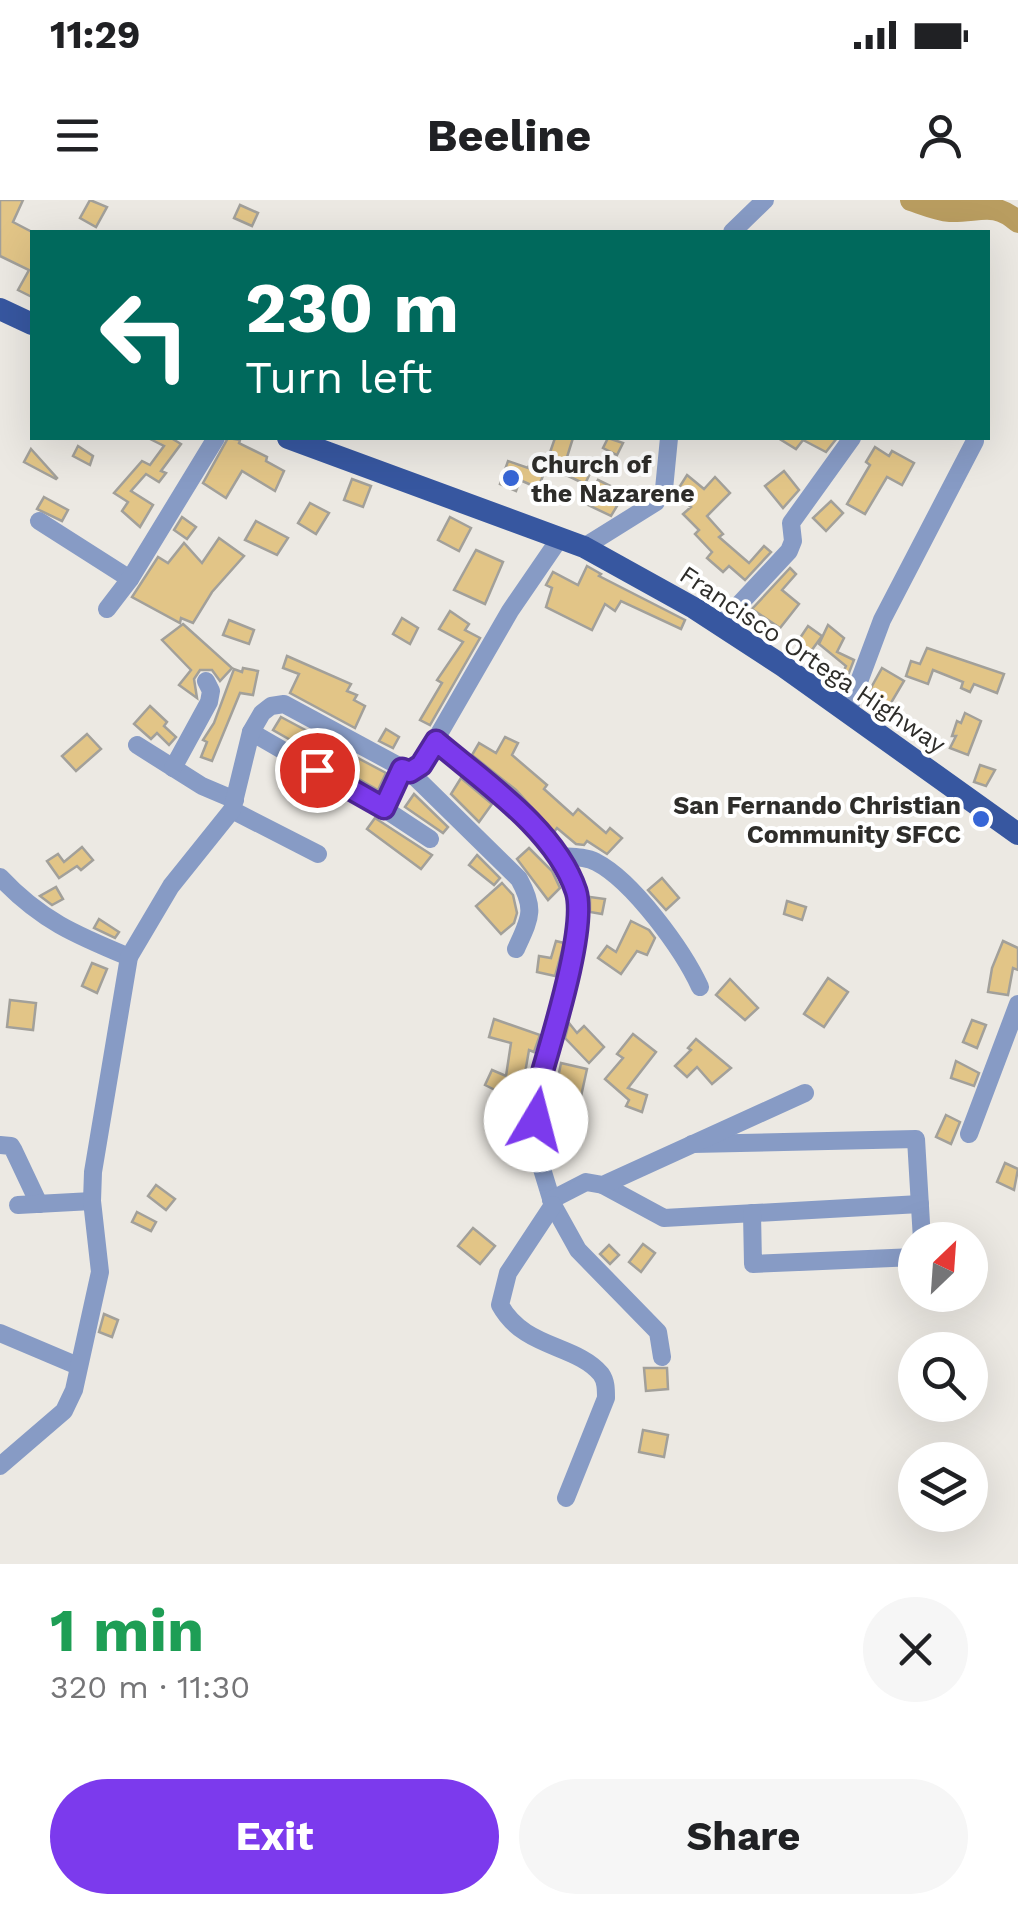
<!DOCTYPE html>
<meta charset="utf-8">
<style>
:root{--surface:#fff;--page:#f6f6f6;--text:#202124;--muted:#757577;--accent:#7c3aed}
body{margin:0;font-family:"Work Sans",sans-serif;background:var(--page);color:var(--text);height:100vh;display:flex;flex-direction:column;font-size:38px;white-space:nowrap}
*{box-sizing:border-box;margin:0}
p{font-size:32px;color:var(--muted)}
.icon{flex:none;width:55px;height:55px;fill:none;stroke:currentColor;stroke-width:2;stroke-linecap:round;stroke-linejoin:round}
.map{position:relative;height:1364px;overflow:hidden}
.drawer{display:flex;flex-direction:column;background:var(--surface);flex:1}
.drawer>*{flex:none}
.hud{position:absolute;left:30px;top:30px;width:960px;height:210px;border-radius:0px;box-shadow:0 10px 40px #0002;background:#00695c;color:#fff;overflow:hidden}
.needle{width:65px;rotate:25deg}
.buttons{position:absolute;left:898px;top:1022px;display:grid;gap:20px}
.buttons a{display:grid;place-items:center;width:90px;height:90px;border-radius:50%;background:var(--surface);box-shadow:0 10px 40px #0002;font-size:50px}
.pin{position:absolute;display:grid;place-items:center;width:85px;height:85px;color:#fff;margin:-42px;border:5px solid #fff;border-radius:50%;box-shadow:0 2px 10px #0007}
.me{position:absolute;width:110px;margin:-55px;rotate:8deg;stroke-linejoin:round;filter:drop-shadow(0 0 8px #0008)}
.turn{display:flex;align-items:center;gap:35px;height:210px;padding:0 50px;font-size:45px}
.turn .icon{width:130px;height:130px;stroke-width:2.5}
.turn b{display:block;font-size:70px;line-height:85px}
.round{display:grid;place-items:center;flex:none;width:105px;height:105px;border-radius:52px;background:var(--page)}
.head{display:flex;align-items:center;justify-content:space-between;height:170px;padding:0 50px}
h1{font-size:60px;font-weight:700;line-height:75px;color:#1e9e55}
.action{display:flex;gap:20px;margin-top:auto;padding:20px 50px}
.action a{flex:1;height:115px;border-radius:60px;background:var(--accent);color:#fff;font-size:40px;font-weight:700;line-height:115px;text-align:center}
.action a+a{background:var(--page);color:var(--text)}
.status{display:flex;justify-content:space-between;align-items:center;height:70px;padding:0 50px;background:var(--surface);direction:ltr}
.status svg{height:28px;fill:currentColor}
header{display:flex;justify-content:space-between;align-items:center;height:130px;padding:0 50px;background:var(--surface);font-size:45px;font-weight:700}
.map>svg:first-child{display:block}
</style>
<div class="status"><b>11:29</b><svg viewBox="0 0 49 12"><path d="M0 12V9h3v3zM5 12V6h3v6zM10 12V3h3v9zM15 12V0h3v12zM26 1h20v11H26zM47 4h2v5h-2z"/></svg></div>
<header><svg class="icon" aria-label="menu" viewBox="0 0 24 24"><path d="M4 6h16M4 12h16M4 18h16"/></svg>Beeline<svg class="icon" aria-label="person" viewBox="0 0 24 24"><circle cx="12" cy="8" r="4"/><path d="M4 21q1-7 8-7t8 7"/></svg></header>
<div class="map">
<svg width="1018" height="1364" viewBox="0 0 1018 1364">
<rect width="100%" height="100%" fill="#ece9e3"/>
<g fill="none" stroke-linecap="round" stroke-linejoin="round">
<!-- river -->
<path stroke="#b99d60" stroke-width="22" d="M911,0C923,4 937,10 950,11C979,12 994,0 1018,22"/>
</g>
<!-- building -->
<g fill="#e2c587" stroke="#a2a09a" stroke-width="2.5">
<polygon points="0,0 23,0 13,22 32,32 32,97 18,90 29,70 0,56"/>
<polygon points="90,0 107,7 96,27 80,18"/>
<polygon points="240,5 258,13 252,26 234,18"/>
<polygon points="148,238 171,238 181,244 161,271 166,273 159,282 146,274 131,291 153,305 140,327 122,311 128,302 114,293 142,261 150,265 164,246"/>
<polygon points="228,238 240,240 239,243 267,257 266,261 284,271 275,291 242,271 226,298 203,283"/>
<polygon points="555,238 573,238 567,257 592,269 585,284 547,266 538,288 520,280 516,291 500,284 508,261 528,268 532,258 546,264"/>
<polygon points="608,238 623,243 617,255 603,248"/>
<polygon points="778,238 837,238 826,252 803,240 796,249"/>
<polygon points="78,246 93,256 90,265 73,256"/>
<polygon points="875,247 889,256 892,251 914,263 902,285 887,277 865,314 847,304 870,265 866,262"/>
<polygon points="31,249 57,278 56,279 24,262"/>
<polygon points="784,271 799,290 783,308 765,286"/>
<polygon points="687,275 704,289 715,277 730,293 707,316 723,334 719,337 749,363 764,346 771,352 745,380 729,366 723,372 707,358 712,352 695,334 699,330 683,314 691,307 675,294"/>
<polygon points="352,279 371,286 363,307 344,300"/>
<polygon points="598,280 617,289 611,303 617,306 611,316 586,304"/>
<polygon points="44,297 68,310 62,321 37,309"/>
<polygon points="831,301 843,313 826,331 813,318"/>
<polygon points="310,303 329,313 316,334 298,323"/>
<polygon points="182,317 196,327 187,339 174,330"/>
<polygon points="450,317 471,328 459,351 438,340"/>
<polygon points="256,321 288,338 277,355 245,340"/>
<polygon points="219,338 244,356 212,392 193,423 181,418 180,423 132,397 158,357 168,363 184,343 202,363"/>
<polygon points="476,350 503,362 485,404 454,390"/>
<polygon points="587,366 601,374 599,376 685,420 681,429 621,401 615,411 605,404 592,430 546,407 552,388 546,385 553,372 578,385"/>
<polygon points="790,368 796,374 782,390 799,404 780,428 752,409"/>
<polygon points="450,411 469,424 465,430 480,438 430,525 420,520 442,483 437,480 463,442 439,429"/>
<polygon points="402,418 418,428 410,444 393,434"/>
<polygon points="229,420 254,430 249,444 223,435"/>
<polygon points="183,424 232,468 220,481 212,470 200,470 194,479 197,498 179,485 191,470 162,440"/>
<polygon points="828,425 844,438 837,452 854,460 843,488 837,485 846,466 819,444"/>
<polygon points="808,426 822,436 809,454 796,444"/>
<polygon points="927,448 1004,474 997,493 974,484 970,492 961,488 963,482 933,470 928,484 906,476 911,461 920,464"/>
<polygon points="287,456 351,484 347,491 357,495 354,500 365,506 355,528 290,493 299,474 283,468"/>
<polygon points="243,468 258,471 253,495 240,493 212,561 201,557 207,542 203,540 214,523 234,469 242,472"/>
<polygon points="882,468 904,481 888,508 867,495"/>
<polygon points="150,506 167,522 164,526 176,537 169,545 157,533 151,539 134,524"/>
<polygon points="965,513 981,521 968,555 950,548 956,536 952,536 957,521 961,523"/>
<polygon points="281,517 386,573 378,590 273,530"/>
<polygon points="386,529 399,537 393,548 379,541"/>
<polygon points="87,534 101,549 76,571 62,556"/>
<polygon points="505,537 518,543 512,555 547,585 544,589 573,615 578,609 606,633 610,628 622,638 607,654 587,641 584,645 576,644 557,628 554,632 516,590 472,555 479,543 496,553"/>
<polygon points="980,565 995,570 986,586 974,582"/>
<polygon points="461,578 492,604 479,622 451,594"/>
<polygon points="414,594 448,627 443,633 405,607"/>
<polygon points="375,618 432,655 421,669 367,629"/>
<polygon points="82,647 93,660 81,670 77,666 59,678 47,661 58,654 64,662"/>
<polygon points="529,648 552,671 560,688 548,700 517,659"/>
<polygon points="477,655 500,678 494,685 469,665"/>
<polygon points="662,678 679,698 666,710 648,690"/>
<polygon points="502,683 513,695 517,713 514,723 501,734 476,706"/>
<polygon points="56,687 63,699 52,705 40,696"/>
<polygon points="590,697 605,699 602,714 590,712"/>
<polygon points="787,701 806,707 802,720 784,714"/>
<polygon points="99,719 119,732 115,738 94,728"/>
<polygon points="631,721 649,730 655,738 647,755 637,751 621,774 598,758 607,746 616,752"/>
<polygon points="556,741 564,743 555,776 537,772 539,756 551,758"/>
<polygon points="1003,741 1018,748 1018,770 1013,768 1008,795 988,792 992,768"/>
<polygon points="92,763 107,769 97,793 82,786"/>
<polygon points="828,778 848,792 824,827 804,814"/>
<polygon points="730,779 758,808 745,820 716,795"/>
<polygon points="10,800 36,803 33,830 7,827"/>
<polygon points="494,819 540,835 534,852 529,850 525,873 519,872 505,904 502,903 503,894 485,885 492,870 506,876 511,843 489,837"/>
<polygon points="972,820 986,825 977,848 963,842"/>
<polygon points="569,823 577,833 584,826 604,847 589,863 565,838"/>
<polygon points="633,834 656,852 628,888 647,895 642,912 626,906 629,900 605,879 623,858 617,854"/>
<polygon points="696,839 731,868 712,884 697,867 687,877 675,866 691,850 688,848"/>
<polygon points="956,861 979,873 974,886 951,878"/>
<polygon points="561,863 587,869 578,910 572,921 585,923 581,938 550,953 548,922 554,898 563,880 558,878"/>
<polygon points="946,915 960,922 951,944 936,937"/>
<polygon points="1005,963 1018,969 1014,990 997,982"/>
<polygon points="156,985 175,999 166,1010 148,996"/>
<polygon points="137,1012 156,1022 151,1031 132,1022"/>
<polygon points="473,1028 495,1046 480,1064 458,1046"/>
<polygon points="643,1044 655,1053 641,1072 629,1062"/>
<polygon points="609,1045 619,1055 610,1064 600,1054"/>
<polygon points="104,1114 118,1120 112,1137 99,1132"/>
<polygon points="644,1168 667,1168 668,1189 646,1191"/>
<polygon points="643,1230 668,1235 664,1257 639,1252"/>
</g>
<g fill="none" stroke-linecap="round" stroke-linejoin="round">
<!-- minor -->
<g stroke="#879bc5" stroke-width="18">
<polyline points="732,32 765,0"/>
<polyline points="39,321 130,379"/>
<polyline points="584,347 656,302 664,289 669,238"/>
<polyline points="107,409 130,379 216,238"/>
<polyline points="720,425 789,351 793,341 791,323 852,238"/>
<polyline points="848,511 882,420 975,241"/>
<polyline points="251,532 383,608 430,639"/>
<polyline points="436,541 514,606 558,656 577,694 578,739 537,894 535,946 553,1005 578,1050 658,1132 662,1157"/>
<polyline points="137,545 202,586 235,600"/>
<polyline points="173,568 209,502 211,491 206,481"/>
<polyline points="410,572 421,565 510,411 560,338"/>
<polyline points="383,608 402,569"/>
<polyline points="232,610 318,654"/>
<path d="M558,656C570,657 585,656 596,662C633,681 683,750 700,787"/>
<path d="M0,677C40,720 76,735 129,757"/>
<polyline points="969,934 1018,804"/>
<polyline points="692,944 916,939 922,1040"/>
<polyline points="0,945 11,946 14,951 39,1004"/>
<polyline points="603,985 664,1018 920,1004"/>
<polyline points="551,1000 586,982 603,985 805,893"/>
<polyline points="18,1005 92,1001"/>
<path d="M553,1005L508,1073L500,1105C524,1149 576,1144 601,1174C606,1181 606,1189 606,1198L566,1298"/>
<polyline points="752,1013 753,1064 915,1057"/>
<polyline points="0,1133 78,1166"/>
<path d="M0,1266L64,1211L74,1190L100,1072L92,1001L93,972L129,757L171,686L232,610L251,532L262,513L271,506L284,504L410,572L519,679C536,710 530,718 516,749"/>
</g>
<!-- major -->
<g stroke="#3757a0" stroke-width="22">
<polyline points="0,109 32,124"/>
<polyline points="288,238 584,347 694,408 783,466 1018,634"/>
</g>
</g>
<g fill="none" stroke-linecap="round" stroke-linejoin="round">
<defs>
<path id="route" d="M317,570L384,608L402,569L410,572L421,565L436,541C483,581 556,630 576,691C588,729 548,850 536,894V920"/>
</defs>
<!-- route casing -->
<use href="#route" stroke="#51269a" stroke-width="25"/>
<!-- route -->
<use href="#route" stroke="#7c3aed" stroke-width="18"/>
</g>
<!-- markers -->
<g fill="#3766d6" stroke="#fff" stroke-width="4">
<circle cx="511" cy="278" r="10"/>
<circle cx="981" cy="619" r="10"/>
</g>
<g text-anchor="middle" stroke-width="8" stroke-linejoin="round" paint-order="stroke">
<!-- poi labels -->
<g font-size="25" font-weight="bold" fill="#2e2d2a" stroke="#fff" text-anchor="start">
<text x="531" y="273">Church of<tspan x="531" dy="29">the Nazarene</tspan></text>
<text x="961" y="614" text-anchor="end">San Fernando Christian<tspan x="961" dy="29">Community SFCC</tspan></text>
</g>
<!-- street labels -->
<g font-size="25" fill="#2e2d2a" stroke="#fff">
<text transform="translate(813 459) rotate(34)" y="9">Francisco Ortega Highway</text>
</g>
</g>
</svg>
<div class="buttons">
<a><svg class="needle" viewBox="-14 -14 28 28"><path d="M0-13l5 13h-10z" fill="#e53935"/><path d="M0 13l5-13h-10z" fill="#757577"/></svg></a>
<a><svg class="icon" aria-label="search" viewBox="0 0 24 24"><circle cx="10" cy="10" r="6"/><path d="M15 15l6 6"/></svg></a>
<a><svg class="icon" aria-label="layers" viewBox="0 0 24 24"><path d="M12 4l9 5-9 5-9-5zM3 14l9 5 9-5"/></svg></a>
</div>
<div class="pin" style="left:317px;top:570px;background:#d93025"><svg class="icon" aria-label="arrive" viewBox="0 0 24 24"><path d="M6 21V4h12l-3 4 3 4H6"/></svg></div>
<svg class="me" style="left:536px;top:920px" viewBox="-20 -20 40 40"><circle r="19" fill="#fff"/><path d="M0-13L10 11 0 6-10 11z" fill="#7c3aed"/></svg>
<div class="hud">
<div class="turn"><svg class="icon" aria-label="left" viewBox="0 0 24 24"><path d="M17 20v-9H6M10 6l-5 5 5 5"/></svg><div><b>230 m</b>Turn left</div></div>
</div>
</div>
<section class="drawer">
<div class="head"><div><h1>1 min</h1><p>320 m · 11:30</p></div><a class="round"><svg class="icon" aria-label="close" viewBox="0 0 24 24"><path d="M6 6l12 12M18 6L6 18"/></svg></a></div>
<div class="action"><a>Exit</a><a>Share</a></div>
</section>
